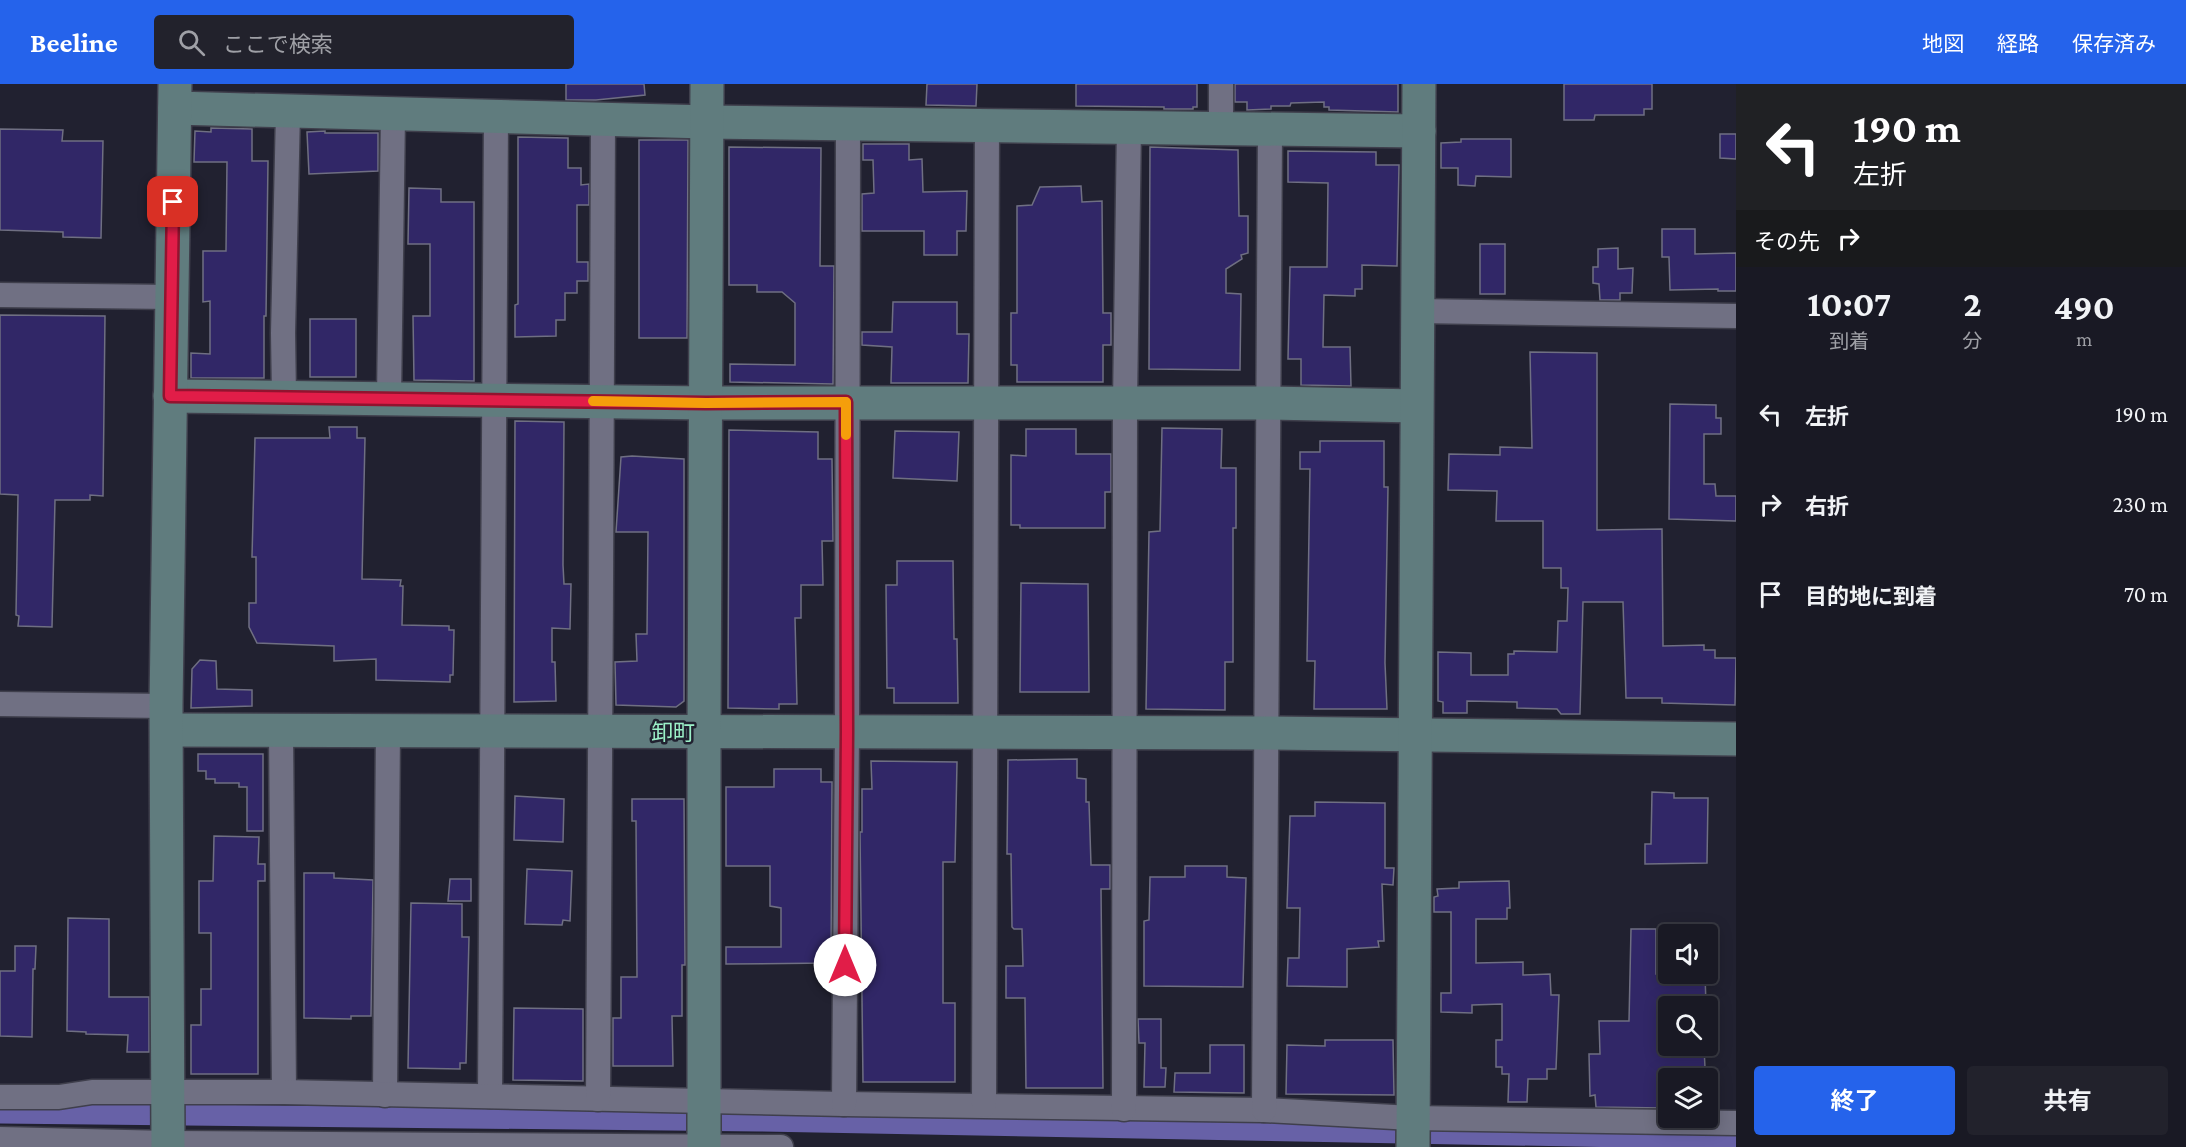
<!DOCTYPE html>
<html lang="ja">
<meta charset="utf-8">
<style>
:root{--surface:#191924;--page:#22222c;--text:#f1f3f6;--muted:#9fa0a6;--line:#373841;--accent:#2563eb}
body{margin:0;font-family:"Crimson Pro","Noto Sans JP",serif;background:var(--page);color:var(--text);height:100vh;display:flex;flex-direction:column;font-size:22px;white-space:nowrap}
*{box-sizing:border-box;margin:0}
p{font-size:20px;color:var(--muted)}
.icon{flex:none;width:33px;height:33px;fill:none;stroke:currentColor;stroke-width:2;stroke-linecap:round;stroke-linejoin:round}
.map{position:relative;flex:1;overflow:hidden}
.details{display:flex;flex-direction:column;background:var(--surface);width:450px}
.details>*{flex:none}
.hud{background:#202124;color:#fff;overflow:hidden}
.fabs{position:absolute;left:1658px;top:840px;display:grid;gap:12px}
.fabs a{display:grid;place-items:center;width:60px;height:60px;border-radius:6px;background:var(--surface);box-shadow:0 3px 15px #0003,0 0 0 2px var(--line);font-size:30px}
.pin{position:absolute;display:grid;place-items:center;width:51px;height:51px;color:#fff;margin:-26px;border-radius:12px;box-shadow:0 3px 9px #0006}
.me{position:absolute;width:66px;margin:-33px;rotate:0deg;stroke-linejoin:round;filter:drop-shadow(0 0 4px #0008)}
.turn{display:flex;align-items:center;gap:21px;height:126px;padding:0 18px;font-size:27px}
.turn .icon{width:78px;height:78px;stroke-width:2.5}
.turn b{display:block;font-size:42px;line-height:51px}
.then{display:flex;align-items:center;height:57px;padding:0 18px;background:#0003;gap:12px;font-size:22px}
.eta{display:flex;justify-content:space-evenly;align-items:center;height:102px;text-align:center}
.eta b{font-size:36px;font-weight:700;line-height:42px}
.primary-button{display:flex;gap:12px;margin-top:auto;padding:12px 18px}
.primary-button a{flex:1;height:69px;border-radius:6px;background:var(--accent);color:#fff;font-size:24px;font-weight:700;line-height:69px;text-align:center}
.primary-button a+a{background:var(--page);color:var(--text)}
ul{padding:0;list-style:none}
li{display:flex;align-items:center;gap:18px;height:90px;padding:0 18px}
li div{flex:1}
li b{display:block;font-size:22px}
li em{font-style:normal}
header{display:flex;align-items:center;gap:36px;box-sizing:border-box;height:84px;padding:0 30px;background:var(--accent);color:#fff}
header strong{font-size:28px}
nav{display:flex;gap:33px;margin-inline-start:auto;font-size:21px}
.search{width:420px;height:54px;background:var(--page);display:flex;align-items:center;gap:15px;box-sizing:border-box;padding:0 21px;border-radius:6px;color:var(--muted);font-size:22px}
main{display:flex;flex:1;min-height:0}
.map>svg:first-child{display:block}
</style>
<header>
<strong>Beeline</strong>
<div class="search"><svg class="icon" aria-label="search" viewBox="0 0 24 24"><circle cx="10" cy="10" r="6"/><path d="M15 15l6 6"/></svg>ここで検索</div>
<nav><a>地図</a><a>経路</a><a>保存済み</a></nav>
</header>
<main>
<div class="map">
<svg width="1736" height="1063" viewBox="0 0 1736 1063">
<rect width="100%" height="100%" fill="#212130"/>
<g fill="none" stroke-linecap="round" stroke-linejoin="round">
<!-- canal -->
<polyline stroke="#6761a7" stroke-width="21" points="0,1029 759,1037 1736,1055"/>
</g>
<!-- building -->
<g fill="#312767" stroke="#6f6f82" stroke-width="1.5">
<polygon points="566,0 644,0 645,11 596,16 566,16"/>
<polygon points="927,0 977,0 976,22 926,21"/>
<polygon points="1076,0 1197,0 1197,23 1193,23 1193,25 1164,25 1164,23 1076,22"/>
<polygon points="1235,0 1398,0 1398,28 1329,26 1329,23 1324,23 1324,18 1291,19 1290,22 1271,22 1271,25 1247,26 1247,18 1235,18"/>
<polygon points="1564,0 1652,0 1652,25 1644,25 1644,31 1595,31 1594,36 1564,36"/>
<polygon points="211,44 252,45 252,77 268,77 266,232 264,232 264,294 191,294 191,269 210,270 210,217 203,218 203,167 226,167 227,78 194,78 195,47 211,48"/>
<polygon points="0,45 63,46 62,57 103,57 101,154 63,153 63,148 0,146"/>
<polygon points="325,47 325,49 378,49 378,87 309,90 307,48"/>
<polygon points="1720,50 1736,50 1736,75 1720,74"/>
<polygon points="518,53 568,54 568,84 581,84 581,101 589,100 589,121 577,121 577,178 588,178 588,197 577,197 577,209 565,209 565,236 556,236 556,252 515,253 515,221 518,220"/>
<polygon points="1461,55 1511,55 1511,93 1476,92 1475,102 1458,101 1458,84 1441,84 1441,59 1461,58"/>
<polygon points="639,56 688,56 687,254 639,254"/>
<polygon points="863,60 909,60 909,76 922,75 923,108 967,107 966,147 957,147 957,171 924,171 924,147 862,147 862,110 874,109 873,76 863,76"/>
<polygon points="729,63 821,64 820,182 834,182 833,300 730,298 730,280 795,281 795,219 782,208 757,208 757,201 729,201"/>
<polygon points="1150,63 1238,66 1239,132 1248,132 1248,169 1241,171 1242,175 1226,185 1226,209 1241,210 1240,286 1149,285"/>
<polygon points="1288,67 1376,68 1376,81 1399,81 1397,182 1362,181 1362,205 1355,205 1355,212 1324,211 1323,263 1350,263 1351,302 1301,301 1301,275 1288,275 1290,183 1327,183 1328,99 1288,98"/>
<polygon points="1081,102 1082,118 1102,117 1103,229 1111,229 1111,261 1103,261 1103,298 1017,298 1017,281 1011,281 1011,229 1017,229 1017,122 1032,121 1040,103"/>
<polygon points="409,104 441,105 441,118 474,118 474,297 414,296 413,232 430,232 430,160 408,160"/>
<polygon points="1662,145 1695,145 1695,170 1736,169 1736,207 1718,207 1718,205 1670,206 1669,173 1662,173"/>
<rect x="1480" y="160" width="25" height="50"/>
<polygon points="1618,164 1618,185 1633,184 1632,209 1620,209 1620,216 1600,216 1599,200 1593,199 1593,183 1598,183 1598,165"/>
<polygon points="893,218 957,218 957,250 969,250 968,299 891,299 892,263 862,261 862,248 892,248"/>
<polygon points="0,231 105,232 103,412 90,411 90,416 55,416 52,543 18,542 19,532 16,531 18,411 0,410"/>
<rect x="310" y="235" width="46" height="58"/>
<polygon points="1530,268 1597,269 1597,446 1662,445 1663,562 1704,561 1704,566 1715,566 1715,574 1736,574 1735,621 1662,619 1662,614 1626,614 1623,518 1583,518 1580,630 1561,630 1557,625 1517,624 1517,618 1467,617 1467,629 1443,629 1443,618 1438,617 1438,568 1471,569 1471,591 1508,591 1508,570 1514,570 1514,567 1557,568 1558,537 1567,537 1568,504 1561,504 1561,484 1543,484 1543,437 1496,437 1497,407 1448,406 1449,370 1500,371 1500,363 1532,364"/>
<polygon points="1670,320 1716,321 1716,334 1721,334 1721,350 1704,350 1704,400 1715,400 1716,412 1736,412 1736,437 1669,435"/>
<polygon points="515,337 564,338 563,481 564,500 571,500 570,545 552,544 552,578 555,578 556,617 514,618"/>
<polygon points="329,343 357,343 357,354 365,354 362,495 401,496 400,502 403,502 402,541 449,542 449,546 454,546 453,591 450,591 450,598 376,596 376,575 334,577 334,562 257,559 249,543 249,519 256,519 256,473 252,473 255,354 330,354"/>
<polygon points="1162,344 1222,345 1221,384 1236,384 1236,444 1233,444 1233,578 1225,578 1225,626 1146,625 1149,448 1160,447"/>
<polygon points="1026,345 1076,345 1076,370 1111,370 1111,408 1105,408 1105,444 1020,444 1020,441 1011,441 1011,371 1026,372"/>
<polygon points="729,346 818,348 818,375 832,375 833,457 822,457 823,501 801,501 801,534 795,534 797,620 779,620 779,625 728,624"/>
<polygon points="895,347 959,348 957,397 893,394"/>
<polygon points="1320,357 1384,357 1384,403 1388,403 1385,579 1387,625 1314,625 1315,577 1307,577 1310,385 1300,385 1300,368 1320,368"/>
<polygon points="632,372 684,375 684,617 676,623 616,621 615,578 637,577 636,550 647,550 648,448 616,448 621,373"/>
<polygon points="897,477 953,477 954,555 957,555 958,619 894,619 894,604 887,604 886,501 897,501"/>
<polygon points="1021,499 1088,500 1089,608 1020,608"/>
<polygon points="200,576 216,577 217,605 252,606 252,622 191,624 192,585"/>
<polygon points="198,670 263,670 263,747 247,747 247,703 239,703 239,699 215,699 215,695 206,695 206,687 198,687"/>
<polygon points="1077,675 1077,694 1086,695 1086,718 1089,718 1091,781 1110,781 1110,805 1101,805 1103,1004 1026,1004 1025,914 1006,914 1006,882 1023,882 1022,845 1014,845 1012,843 1011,770 1007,770 1008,676"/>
<polygon points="871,677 957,678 955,778 943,778 943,919 955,919 955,998 863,998 860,748 862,748 862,705 872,705"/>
<polygon points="774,685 821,685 821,698 832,698 831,879 726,880 726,863 781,863 781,824 770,822 770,782 726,782 726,703 774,703"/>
<polygon points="1652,708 1674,709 1674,714 1708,714 1707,779 1645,780 1645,760 1651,760"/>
<polygon points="515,712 564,715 563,758 514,756"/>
<polygon points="632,715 684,715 685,881 682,881 682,932 672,932 673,982 613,982 613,934 621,934 621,893 637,893 636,737 632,737"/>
<polygon points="1315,718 1385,719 1385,784 1394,784 1393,801 1382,800 1384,857 1378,857 1379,863 1347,865 1347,903 1287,902 1288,874 1299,874 1300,824 1287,824 1290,732 1315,732"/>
<polygon points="214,752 259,753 258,780 265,780 265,797 258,797 258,990 191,990 191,941 201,941 201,905 211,905 211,849 199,849 199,797 213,797"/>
<polygon points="1185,782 1227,782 1227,793 1246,794 1243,903 1144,902 1144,837 1149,836 1150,793 1185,793"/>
<polygon points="527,785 572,787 570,837 563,836 562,841 525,840"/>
<polygon points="304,789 334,789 334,794 373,796 371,932 351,932 351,935 304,934"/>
<polygon points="450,795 471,795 471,817 448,817"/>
<polygon points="1509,797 1510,824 1507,824 1507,835 1476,835 1476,879 1523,878 1523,891 1550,890 1551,911 1559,911 1556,985 1547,985 1547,995 1528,995 1527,1018 1508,1018 1509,990 1502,990 1502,983 1496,983 1496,956 1502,956 1502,920 1472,921 1472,929 1441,928 1441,909 1451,909 1451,828 1434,828 1434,813 1438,812 1437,805 1459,804 1459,798"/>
<polygon points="411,819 462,820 462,853 469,853 466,979 460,979 460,985 408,984"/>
<polygon points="68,834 109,835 109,913 149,913 149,968 127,968 128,951 86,950 86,948 67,947"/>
<polygon points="1631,845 1656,845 1656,890 1705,890 1706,922 1664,922 1665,931 1660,931 1659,962 1704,962 1705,984 1665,984 1664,1024 1596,1023 1595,1011 1590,1012 1589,970 1600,970 1599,937 1629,937"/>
<polygon points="15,862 36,862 35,885 33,885 32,953 0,952 0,887 15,887"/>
<polygon points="514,924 583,925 583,997 513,996"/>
<polygon points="1138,935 1161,935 1161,984 1166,984 1165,1003 1144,1003 1145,959 1139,959"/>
<polygon points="1325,956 1393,956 1394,1011 1286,1010 1287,961 1325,962"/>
<polygon points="1210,961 1244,961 1244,1009 1174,1008 1175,989 1210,989"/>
</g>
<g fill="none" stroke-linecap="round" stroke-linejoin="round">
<defs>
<g id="street">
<polyline points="1221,43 1221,0"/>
<polyline points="0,211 172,213"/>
<polyline points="1418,227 1736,232"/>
<polyline points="284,312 283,249 288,28"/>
<polyline points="389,314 393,30"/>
<polyline points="0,620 166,622"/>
<polyline points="281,647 284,1008"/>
<polyline points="385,1011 388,645"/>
<polyline points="490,1012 496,33"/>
<polyline points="0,1013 59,1013 92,1008 284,1008 844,1020 1264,1026 1412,1034 1736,1039"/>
<path d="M598,1015C599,688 603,362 603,35"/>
<polyline points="844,1020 847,649 848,40"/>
<polyline points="984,1021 987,41"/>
<polyline points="1124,1025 1125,319 1129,41"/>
<polyline points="1264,1026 1270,46"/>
<polyline points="0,1055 168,1059 781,1063"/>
</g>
<g id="secondary">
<polyline points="175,24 707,38 1419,47"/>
<polyline points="170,312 706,319 1267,319 1416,322"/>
<polyline points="167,646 1266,649 1736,655"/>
<polyline points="168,1063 166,622 175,0"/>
<polyline points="704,1063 704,648 707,0"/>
<polyline points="1413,1063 1419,0"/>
</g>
</defs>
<!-- street casing -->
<use href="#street" stroke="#3f3f4c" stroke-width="27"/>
<!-- secondary casing -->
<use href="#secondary" stroke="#3f3f4c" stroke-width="36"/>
<!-- street -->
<use href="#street" stroke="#707083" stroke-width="24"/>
<!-- secondary -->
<use href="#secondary" stroke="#607c7e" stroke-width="33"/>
</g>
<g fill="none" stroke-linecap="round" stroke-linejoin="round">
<defs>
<polyline id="route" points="173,118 170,312 706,319 846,318 847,648 845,881"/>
</defs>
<!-- route casing -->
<use href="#route" stroke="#92132f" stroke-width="15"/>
<!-- route -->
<use href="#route" stroke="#e11d48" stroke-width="10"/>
<!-- slow -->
<polyline stroke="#f59e0b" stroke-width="10" points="593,317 706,319 846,318 846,351"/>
</g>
<g text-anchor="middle" stroke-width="5" stroke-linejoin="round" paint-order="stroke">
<!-- neighbourhood labels -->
<g font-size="22" fill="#9bf0c8" stroke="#212130">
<text x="673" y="656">卸町</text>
</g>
</g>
</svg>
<div class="fabs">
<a><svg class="icon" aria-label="sound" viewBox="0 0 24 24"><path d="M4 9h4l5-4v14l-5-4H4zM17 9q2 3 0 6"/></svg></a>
<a><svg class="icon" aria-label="search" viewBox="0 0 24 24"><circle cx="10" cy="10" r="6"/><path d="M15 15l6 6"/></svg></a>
<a><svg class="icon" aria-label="layers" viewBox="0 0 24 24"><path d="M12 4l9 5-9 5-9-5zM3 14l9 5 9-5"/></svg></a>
</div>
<div class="pin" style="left:173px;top:118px;background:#d93025"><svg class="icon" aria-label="arrive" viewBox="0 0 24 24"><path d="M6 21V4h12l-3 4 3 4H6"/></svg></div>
<svg class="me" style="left:845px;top:881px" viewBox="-20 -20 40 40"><circle r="19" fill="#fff"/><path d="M0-13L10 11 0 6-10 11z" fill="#e11d48"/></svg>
</div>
<section class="details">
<div class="hud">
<div class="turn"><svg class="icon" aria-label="left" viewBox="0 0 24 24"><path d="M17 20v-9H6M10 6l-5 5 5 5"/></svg><div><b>190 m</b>左折</div></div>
<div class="then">その先<svg class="icon" aria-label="right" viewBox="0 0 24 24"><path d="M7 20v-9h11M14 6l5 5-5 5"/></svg></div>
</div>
<div class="eta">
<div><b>10:07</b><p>到着</p></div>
<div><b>2</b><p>分</p></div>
<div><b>490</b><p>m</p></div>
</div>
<ul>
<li><svg class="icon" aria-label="left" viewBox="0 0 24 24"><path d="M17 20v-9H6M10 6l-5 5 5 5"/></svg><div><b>左折</b></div><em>190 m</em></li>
<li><svg class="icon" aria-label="right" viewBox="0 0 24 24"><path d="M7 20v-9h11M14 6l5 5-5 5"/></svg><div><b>右折</b></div><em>230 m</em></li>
<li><svg class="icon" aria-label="arrive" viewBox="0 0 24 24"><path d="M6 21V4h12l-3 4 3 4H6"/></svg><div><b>目的地に到着</b></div><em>70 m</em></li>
</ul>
<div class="primary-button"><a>終了</a><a>共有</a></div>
</section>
</main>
